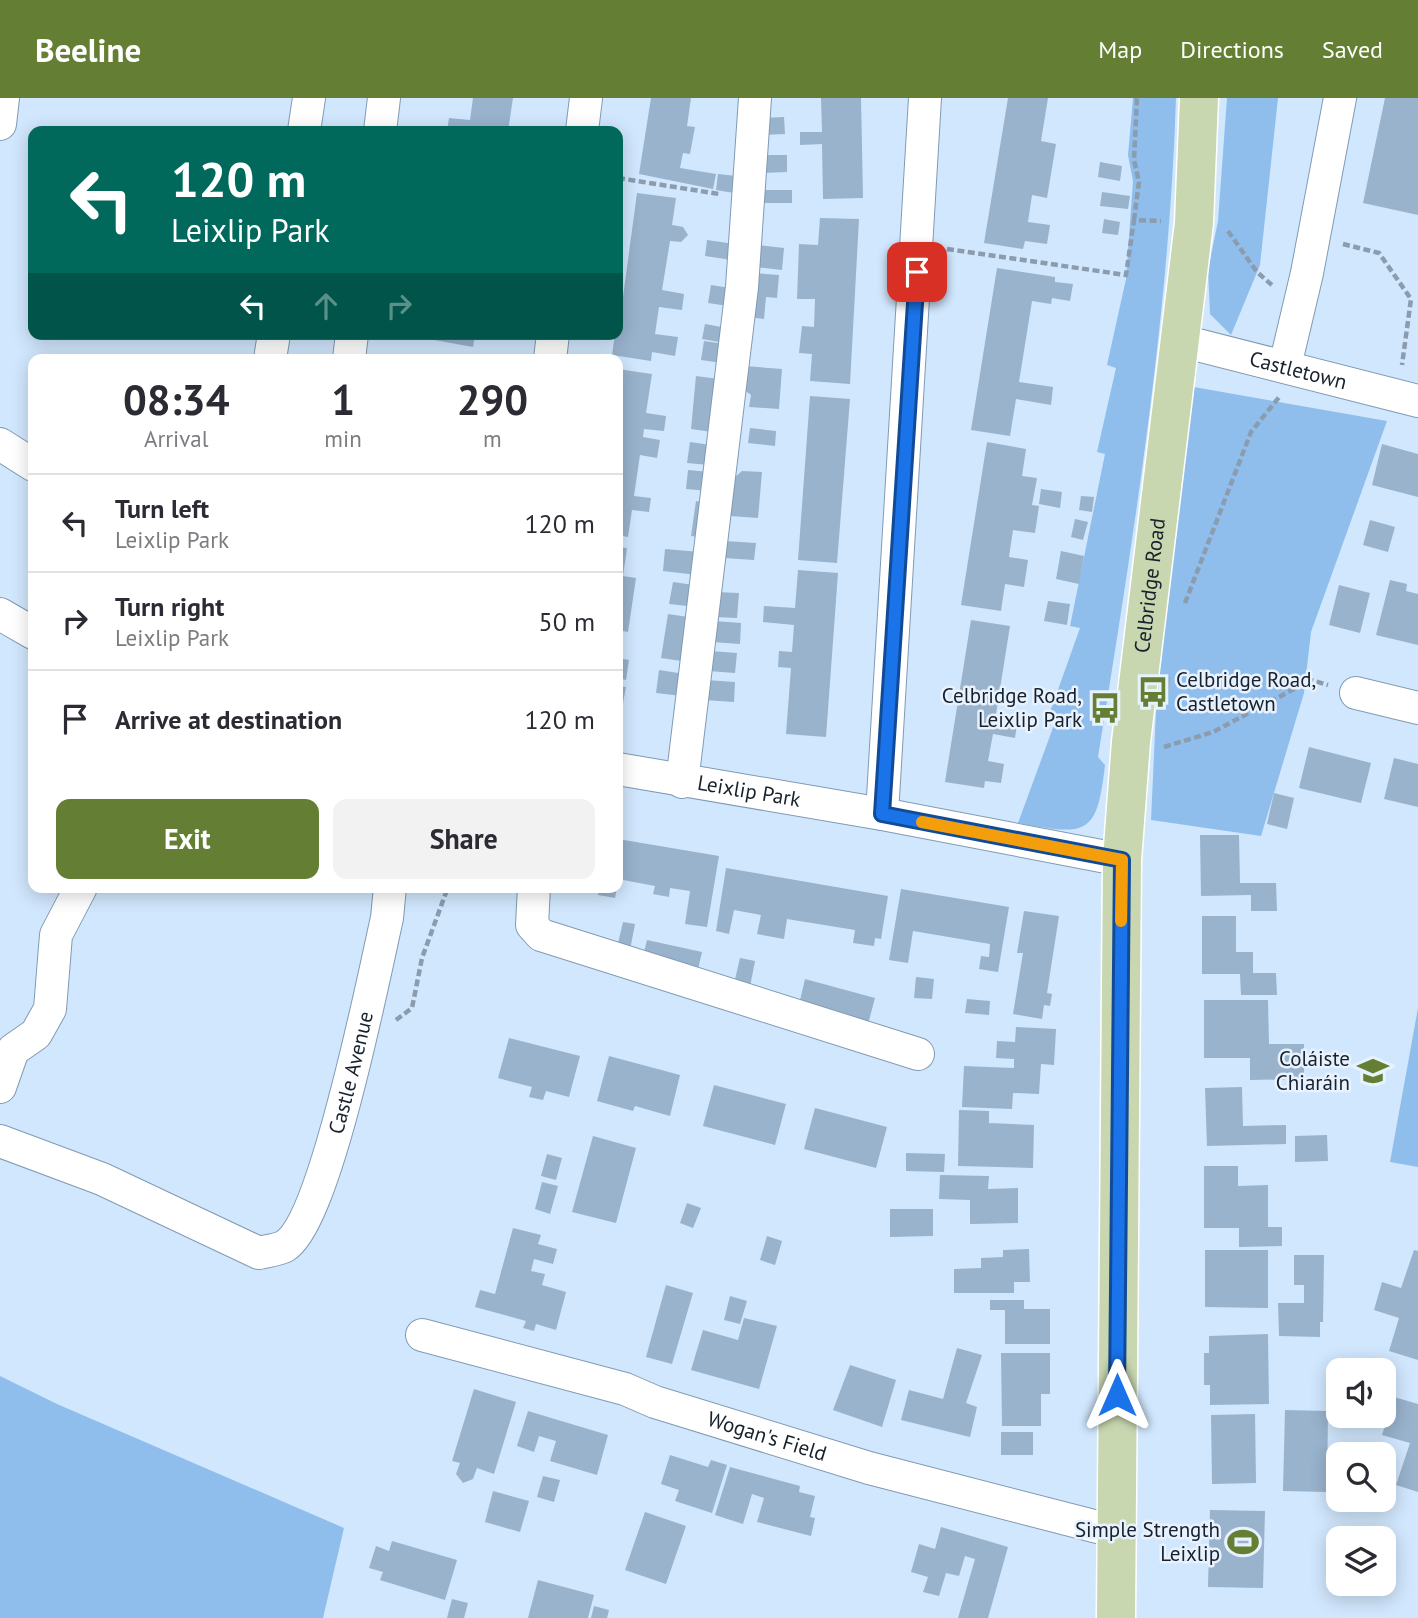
<!DOCTYPE html>
<meta charset="utf-8">
<style>
:root{--surface:#fff;--page:#f2f2f3;--text:#2b2b33;--muted:#7c7c81;--line:#e1e1e2;--accent:#647f33}
body{margin:0;font-family:"PT Sans",sans-serif;background:var(--page);color:var(--text);height:100vh;display:flex;flex-direction:column;font-size:26px;white-space:nowrap}
*{box-sizing:border-box;margin:0}
p{font-size:23px;color:var(--muted)}
.icon{flex:none;width:38px;height:38px;fill:none;stroke:currentColor;stroke-width:2;stroke-linecap:round;stroke-linejoin:round}
.map{position:relative;flex:1;overflow:hidden}
.sheet{position:absolute;left:28px;top:256px;width:595px;height:539px;display:flex;flex-direction:column;background:var(--surface);border-radius:14px;box-shadow:0 4px 18px #0003}
.sheet>*{flex:none}
.hud{position:absolute;left:28px;top:28px;width:595px;height:214px;border-radius:14px;box-shadow:0 4px 18px #0003;background:#00695c;color:#fff;overflow:hidden}
.fabs{position:absolute;left:1326px;top:1260px;display:grid;gap:14px}
.fabs a{display:grid;place-items:center;width:70px;height:70px;border-radius:14px;background:var(--surface);box-shadow:0 4px 18px #0003;font-size:35px}
.pin{position:absolute;display:grid;place-items:center;width:60px;height:60px;color:#fff;margin:-30px;border-radius:14px;box-shadow:0 4px 10px #0006}
.me{position:absolute;width:77px;margin:-38px;rotate:0deg;stroke-linejoin:round;filter:drop-shadow(0 0 5px #0008)}
.turn{display:flex;align-items:center;gap:24px;height:147px;padding:0 28px;font-size:32px}
.turn .icon{width:91px;height:91px;stroke-width:2.5}
.turn b{display:block;font-size:49px;line-height:60px}
.lanes{display:flex;align-items:center;height:66px;padding:0 28px;background:#0003;justify-content:center;gap:35px;direction:ltr}
.lanes .off{opacity:.35}
.eta{display:flex;justify-content:space-evenly;align-items:center;height:119px;text-align:center}
.eta b{font-size:42px;font-weight:600;line-height:49px}
.cta{display:flex;gap:14px;margin-top:auto;padding:14px 28px}
.cta a{flex:1;height:80px;border-radius:14px;background:var(--accent);color:#fff;font-size:28px;font-weight:600;line-height:80px;text-align:center}
.cta a+a{background:var(--page);color:var(--text)}
ul{padding:0;list-style:none}
li{display:flex;align-items:center;gap:21px;height:98px;padding:0 28px;border-top:2px solid var(--line)}
li div{flex:1}
li b{display:block;font-size:26px}
li em{font-style:normal}
header{display:flex;align-items:center;gap:42px;box-sizing:border-box;height:98px;padding:0 35px;background:var(--accent);color:#fff}
header strong{font-size:33px}
nav{display:flex;gap:38px;margin-inline-start:auto;font-size:24px}
.map>svg:first-child{display:block}
</style>
<header>
<strong>Beeline</strong>
<nav><a>Map</a><a>Directions</a><a>Saved</a></nav>
</header>
<div class="map">
<svg width="1418" height="1520" viewBox="0 0 1418 1520">
<rect width="100%" height="100%" fill="#d1e7fd"/>
<!-- green -->
<g fill="#8fbeed">
<path d="M1133,0H1176C1169,221 1133,441 1098,659L1105,667C1097,738 1087,738 1018,725L1058,616L1050,614L1080,530L1070,528L1105,356L1097,354L1116,270L1107,267L1126,181L1133,83L1128,57Z"/>
<polygon points="1227,0 1278,0 1260,167 1231,237 1210,216 1208,172 1218,123"/>
<polygon points="1171,285 1387,323 1311,534 1304,595 1261,738 1151,722"/>
<polygon points="1418,910 1418,1069 1390,1064"/>
<polygon points="0,1278 57,1306 344,1430 323,1520 0,1520"/>
</g>
<!-- building -->
<g fill="#99b3cd">
<polygon points="473,0 513,0 508,33 447,33 449,20 470,22"/>
<polygon points="651,0 691,0 687,28 695,29 690,56 683,55 680,70 716,76 713,91 639,76"/>
<polygon points="821,0 861,0 863,100 823,101 822,46 800,47 800,34 822,34"/>
<polygon points="1008,0 1048,0 1041,43 1056,46 1047,100 1032,97 1028,124 1050,127 1047,146 1025,143 1023,151 984,145"/>
<polygon points="1385,0 1418,0 1418,117 1363,105"/>
<polygon points="784,19 785,36 761,37 760,20"/>
<polygon points="759,57 787,57 787,74 759,75"/>
<polygon points="1100,64 1122,68 1120,83 1098,79"/>
<polygon points="718,76 736,78 734,95 716,92"/>
<rect x="764" y="92" width="28" height="13"/>
<polygon points="1102,94 1130,98 1128,111 1100,108"/>
<polygon points="637,95 676,100 672,127 683,129 688,137 681,144 670,143 662,192 684,196 682,212 659,209 655,236 678,239 675,258 652,254 651,263 612,257 615,236 618,236"/>
<polygon points="820,120 859,121 850,286 810,283 812,256 799,255 802,228 814,229 815,201 797,201 799,146 818,147"/>
<polygon points="1104,121 1120,124 1118,137 1102,135"/>
<polygon points="707,142 735,146 732,162 705,158"/>
<polygon points="757,147 784,150 782,172 755,169"/>
<polygon points="997,170 1055,179 1055,184 1073,186 1070,203 1052,200 1051,206 1032,203 1019,284 1053,289 1051,307 1016,301 1010,338 971,332"/>
<polygon points="754,175 779,177 777,200 766,199 764,221 748,219"/>
<polygon points="711,187 730,190 728,208 708,205"/>
<polygon points="705,226 727,230 725,245 702,241"/>
<polygon points="401,236 475,236 473,249"/>
<polygon points="704,243 725,246 722,265 701,262"/>
<polygon points="745,268 782,271 779,311 749,309 751,297 744,292"/>
<polygon points="618,271 652,276 646,315 666,318 664,333 644,331 643,339 660,342 657,360 640,357 634,398 651,400 649,414 632,412 628,439 618,437"/>
<polygon points="696,278 726,282 712,334 691,331"/>
<polygon points="810,298 850,301 837,465 798,462"/>
<polygon points="750,330 776,333 775,348 748,345"/>
<polygon points="690,344 711,347 709,367 687,365"/>
<polygon points="987,344 1026,351 1022,378 1037,380 1032,407 1039,408 1035,435 1013,432 1009,459 1028,462 1024,489 1005,486 1001,513 961,507"/>
<polygon points="1382,346 1418,356 1418,399 1372,387"/>
<polygon points="688,372 710,374 708,393 686,391"/>
<polygon points="742,373 762,374 758,420 730,418 733,381"/>
<polygon points="1041,391 1062,394 1060,410 1039,406"/>
<polygon points="1081,398 1094,399 1092,414 1079,412"/>
<polygon points="696,403 712,406 707,440 691,438"/>
<polygon points="1075,421 1088,424 1083,442 1071,439"/>
<polygon points="1370,422 1395,429 1388,454 1363,447"/>
<polygon points="725,443 756,445 754,462 724,460"/>
<polygon points="618,449 627,450 623,478 636,480 628,534 618,532"/>
<polygon points="665,451 700,454 697,477 663,473"/>
<polygon points="1061,453 1084,458 1079,486 1056,481"/>
<polygon points="798,472 838,475 826,639 786,636 791,570 778,569 779,553 792,554 794,527 763,524 764,508 795,510"/>
<polygon points="1390,482 1407,486 1406,493 1418,496 1418,547 1376,537"/>
<polygon points="673,484 700,488 697,509 669,506"/>
<polygon points="1339,487 1370,495 1360,535 1329,527"/>
<polygon points="716,494 739,495 737,520 715,519"/>
<polygon points="1048,503 1070,506 1067,527 1044,523"/>
<polygon points="668,516 695,520 688,564 661,560"/>
<polygon points="971,522 1010,528 995,622 1017,626 1015,640 993,636 988,663 1004,666 1001,685 985,683 984,690 945,684"/>
<polygon points="714,523 741,525 740,546 712,544"/>
<polygon points="710,553 737,555 735,575 708,573"/>
<polygon points="618,560 629,562 626,582 618,580"/>
<polygon points="659,572 685,576 682,598 656,595"/>
<polygon points="1162,578 1171,579 1167,602 1159,601"/>
<polygon points="706,582 735,584 734,604 704,602"/>
<polygon points="618,588 626,589 621,616 618,616"/>
<polygon points="1309,649 1371,665 1361,705 1299,690"/>
<polygon points="1394,660 1418,666 1418,709 1384,701"/>
<polygon points="1274,695 1294,700 1287,731 1267,726"/>
<polygon points="1200,737 1239,737 1240,785 1276,785 1277,813 1251,813 1251,797 1201,798"/>
<polygon points="618,741 719,758 707,829 685,826 690,793 670,790 669,799 653,796 655,788 618,781"/>
<polygon points="726,770 888,798 881,841 875,840 874,848 853,845 855,832 787,821 784,841 757,836 761,817 734,812 729,836 716,833"/>
<polygon points="599,789 617,789 615,800 598,797"/>
<polygon points="901,791 1009,809 998,874 979,871 981,858 989,859 990,846 913,833 908,865 889,862"/>
<polygon points="1024,813 1059,818 1047,895 1052,896 1050,908 1044,907 1042,921 1013,916 1023,855 1017,855"/>
<polygon points="1202,818 1236,818 1236,854 1253,854 1253,875 1276,875 1277,897 1241,897 1240,876 1202,876"/>
<polygon points="623,824 635,826 629,857 616,854"/>
<polygon points="647,842 702,854 696,880 642,862"/>
<polygon points="740,860 755,863 749,894 733,890"/>
<polygon points="916,879 934,881 932,901 914,900"/>
<polygon points="805,881 875,900 867,930 798,911"/>
<polygon points="967,901 990,903 989,917 965,915"/>
<polygon points="1204,902 1268,902 1269,946 1304,946 1304,981 1250,982 1250,960 1204,960"/>
<polygon points="1016,929 1056,931 1054,967 1041,966 1039,996 1013,995 1012,1011 962,1009 964,968 1014,970 1014,961 996,960 997,943 1015,944"/>
<polygon points="509,940 580,958 569,999 546,993 543,1002 529,999 532,989 498,980"/>
<polygon points="609,958 680,977 670,1018 635,1008 633,1013 597,1003"/>
<polygon points="714,987 786,1006 775,1047 703,1028"/>
<polygon points="1242,989 1243,1028 1286,1027 1286,1046 1207,1048 1205,990"/>
<polygon points="815,1010 887,1029 876,1070 804,1051"/>
<polygon points="959,1012 989,1013 989,1025 1034,1027 1033,1070 958,1068"/>
<polygon points="1327,1037 1328,1063 1295,1064 1295,1038"/>
<polygon points="593,1038 636,1050 616,1125 572,1114"/>
<polygon points="906,1055 945,1056 944,1074 906,1073"/>
<polygon points="547,1056 562,1060 556,1082 541,1078"/>
<polygon points="1204,1068 1238,1068 1238,1088 1268,1087 1268,1129 1282,1129 1282,1148 1239,1149 1239,1130 1204,1130"/>
<polygon points="940,1077 989,1078 988,1091 1018,1090 1018,1125 970,1126 970,1102 939,1101"/>
<polygon points="542,1084 558,1088 550,1116 535,1111"/>
<polygon points="687,1105 701,1110 693,1130 680,1125"/>
<polygon points="890,1111 933,1111 933,1138 890,1139"/>
<polygon points="513,1130 541,1137 538,1146 557,1151 553,1166 534,1161 531,1173 545,1176 542,1187 566,1194 556,1232 536,1226 534,1233 523,1230 526,1223 475,1209 480,1192 495,1196"/>
<polygon points="767,1138 782,1143 775,1167 760,1162"/>
<polygon points="1029,1151 1030,1184 1014,1184 1014,1195 954,1195 954,1171 981,1170 981,1160 1003,1159 1003,1152"/>
<polygon points="1205,1152 1268,1152 1268,1210 1205,1209"/>
<polygon points="1414,1152 1418,1153 1418,1262 1389,1253 1399,1220 1374,1212 1382,1184 1401,1190"/>
<polygon points="1294,1157 1324,1157 1323,1224 1320,1224 1320,1239 1279,1238 1278,1205 1304,1205 1304,1187 1294,1187"/>
<polygon points="666,1187 693,1195 672,1266 646,1259"/>
<polygon points="730,1198 747,1203 740,1226 724,1222"/>
<polygon points="990,1202 1024,1202 1024,1211 1050,1211 1050,1246 1005,1246 1005,1212 990,1212"/>
<polygon points="744,1220 777,1228 759,1291 691,1272 703,1232 738,1242"/>
<polygon points="1268,1236 1269,1306 1210,1307 1210,1287 1204,1287 1204,1255 1209,1255 1209,1238"/>
<polygon points="957,1250 982,1257 966,1305 977,1309 970,1339 901,1322 909,1292 943,1301"/>
<polygon points="1001,1255 1050,1255 1050,1296 1041,1296 1041,1328 1002,1328"/>
<polygon points="850,1267 896,1282 882,1329 833,1312"/>
<polygon points="474,1291 516,1304 494,1376 477,1370 473,1381 463,1385 456,1376 460,1365 452,1363"/>
<polygon points="1394,1299 1418,1306 1418,1394 1396,1387 1410,1345 1382,1337"/>
<polygon points="1285,1312 1328,1313 1327,1394 1283,1393"/>
<polygon points="528,1313 608,1337 597,1377 550,1363 556,1343 539,1338 534,1354 517,1348"/>
<polygon points="1255,1316 1256,1385 1212,1386 1211,1317"/>
<rect x="1001" y="1334" width="32" height="23"/>
<polygon points="670,1357 708,1369 711,1362 727,1367 712,1415 675,1403 679,1392 661,1386"/>
<polygon points="730,1369 800,1388 799,1394 815,1398 810,1419 815,1420 811,1438 757,1424 764,1400 752,1396 743,1426 715,1417"/>
<polygon points="543,1378 560,1382 554,1404 537,1399"/>
<polygon points="493,1393 529,1403 520,1434 485,1424"/>
<polygon points="1210,1412 1265,1413 1263,1490 1208,1489"/>
<polygon points="645,1414 686,1428 666,1486 625,1472"/>
<polygon points="941,1429 1008,1449 988,1520 958,1520 975,1461 965,1458 959,1478 946,1475 939,1498 923,1494 928,1479 911,1474 919,1446 935,1451"/>
<polygon points="392,1443 457,1462 445,1502 380,1482 383,1474 369,1470 376,1448 389,1453"/>
<polygon points="538,1482 594,1497 588,1520 528,1520"/>
<polygon points="452,1501 468,1505 464,1520 447,1520"/>
<polygon points="594,1508 609,1512 607,1520 591,1520"/>
</g>
<g fill="none" stroke-linecap="round" stroke-linejoin="round">
<defs>
<g id="minor">
<polyline points="0,26 3,0"/>
<polyline points="304,33 309,0"/>
<polyline points="380,33 384,0"/>
<polyline points="582,33 586,0"/>
<path id="s1" d="M1178,242L1418,303"/>
<polyline points="270,261 274,236"/>
<polyline points="349,261 352,236"/>
<polyline points="550,261 553,236"/>
<polyline points="1285,268 1307,175 1340,0"/>
<polyline points="0,346 33,367"/>
<polyline points="0,516 33,535"/>
<polyline points="1356,595 1418,610"/>
<path id="s2" d="M618,671L882,716L1122,762"/>
<polyline points="682,684 742,189 755,0"/>
<polyline points="882,716 925,0"/>
<polyline points="534,789 532,827 541,837 918,956"/>
<polyline points="0,989 13,952 36,936 50,911 56,837 81,789"/>
<path id="s3" d="M0,1043L102,1081L259,1155C266,1153 278,1152 285,1148C326,1122 374,877 387,820L390,789"/>
<path id="s4" d="M422,1237L625,1291L655,1304L869,1370L1117,1434"/>
</g>
<g id="major">
<path id="s5" d="M1116,1520L1122,762L1131,644L1194,125L1199,0"/>
</g>
</defs>
<!-- minor casing -->
<use href="#minor" stroke="#819ab4" stroke-width="34"/>
<!-- major casing -->
<use href="#major" stroke="#fff" stroke-width="41"/>
<!-- path -->
<g stroke="#8b9cae" stroke-width="4.5" stroke-dasharray="7 3.5" stroke-linecap="butt">
<polyline points="618,80 719,96"/>
<polyline points="1134,122 1139,84 1134,62 1137,0"/>
<polyline points="1228,133 1257,174 1273,188"/>
<polyline points="1343,146 1379,155 1411,201 1402,267"/>
<polyline points="947,151 1126,177 1134,122 1161,123"/>
<polyline points="1185,505 1251,334 1280,298"/>
<polyline points="1164,649 1213,634 1311,582 1328,587"/>
<polyline points="396,922 412,910 422,860 448,789"/>
</g>
<!-- minor -->
<use href="#minor" stroke="#fff" stroke-width="32"/>
<!-- major -->
<use href="#major" stroke="#c8d7b0" stroke-width="38"/>
</g>
<g fill="none" stroke-linecap="round" stroke-linejoin="round">
<defs>
<polyline id="route" points="917,174 882,716 1122,762 1117,1297"/>
</defs>
<!-- route casing -->
<use href="#route" stroke="#114b97" stroke-width="18"/>
<!-- route -->
<use href="#route" stroke="#1a73e8" stroke-width="12"/>
<!-- slow -->
<polyline stroke="#f59e0b" stroke-width="12" points="922,724 1122,762 1121,823"/>
</g>
<!-- icons -->
<defs>
<symbol id="bus-bare" viewBox="-9 -9 18 18"><path d="M-5-6H5V4H4V6H2V4H-2V6H-4V4H-5ZM-3.5-4V0h7V-4ZM-3.5 1.2v1.5H-2V1.2ZM2 1.2v1.5H3.5V1.2Z" fill="#647f33" stroke="#e8f2fe" stroke-width="2.5" paint-order="stroke"/></symbol>
<symbol id="school-bare" viewBox="-9 -9 18 18"><path d="M0-5L7-2L0 1L-7-2ZM-4 1L0 2.5L4 1V4Q0 6-4 4Z" fill="#647f33" stroke="#e8f2fe" stroke-width="2.5" paint-order="stroke"/></symbol>
<symbol id="stadium-bare" viewBox="-9 -9 18 18"><path d="M0-5a6.5 5 0 1 0 0 10a6.5 5 0 1 0 0-10ZM-3.5-1.8h7v3.6h-7Z" fill="#647f33" stroke="#e8f2fe" stroke-width="2.5" paint-order="stroke"/></symbol>
</defs>
<g fill-rule="evenodd">
<use href="#bus-bare" x="1131" y="572" width="44" height="44"/>
<use href="#bus-bare" x="1083" y="588" width="44" height="44"/>
<use href="#school-bare" x="1351" y="951" width="44" height="44"/>
<use href="#stadium-bare" x="1221" y="1422" width="44" height="44"/>
</g>
<g text-anchor="middle" stroke-width="5" stroke-linejoin="round" paint-order="stroke">
<!-- street labels -->
<g font-size="21" fill="#17212b" stroke="#e8f2fe">
<text dy="7" stroke="none"><textPath href="#s1" startOffset="124">Castletown</textPath></text>
<text dy="7" stroke="none"><textPath href="#s5" startOffset="1034">Celbridge Road</textPath></text>
<text dy="7" stroke="none"><textPath href="#s2" startOffset="133">Leixlip Park</textPath></text>
<text dy="7" stroke="none"><textPath href="#s3" startOffset="497">Castle Avenue</textPath></text>
<text dy="7" stroke="none"><textPath href="#s4" startOffset="360">Wogan's Field</textPath></text>
</g>
<!-- poi labels -->
<g font-size="21" fill="#17212b" stroke="#e8f2fe" text-anchor="end">
<text x="1176" y="589" text-anchor="start">Celbridge Road,<tspan x="1176" dy="24">Castletown</tspan></text>
<text x="1082" y="605">Celbridge Road,<tspan x="1082" dy="24">Leixlip Park</tspan></text>
<text x="1350" y="968">Coláiste<tspan x="1350" dy="24">Chiaráin</tspan></text>
<text x="1220" y="1439">Simple Strength<tspan x="1220" dy="24">Leixlip</tspan></text>
</g>
</g>
</svg>
<div class="fabs">
<a><svg class="icon" aria-label="sound" viewBox="0 0 24 24"><path d="M4 9h4l5-4v14l-5-4H4zM17 9q2 3 0 6"/></svg></a>
<a><svg class="icon" aria-label="search" viewBox="0 0 24 24"><circle cx="10" cy="10" r="6"/><path d="M15 15l6 6"/></svg></a>
<a><svg class="icon" aria-label="layers" viewBox="0 0 24 24"><path d="M12 4l9 5-9 5-9-5zM3 14l9 5 9-5"/></svg></a>
</div>
<div class="pin" style="left:917px;top:174px;background:#d93025"><svg class="icon" aria-label="arrive" viewBox="0 0 24 24"><path d="M6 21V4h12l-3 4 3 4H6"/></svg></div>
<svg class="me" style="left:1117px;top:1297px" viewBox="-20 -20 40 40"><path d="M0-17L14 15 0 8-14 15z" fill="#1a73e8" stroke="#fff" stroke-width="4"/></svg>
<div class="hud">
<div class="turn"><svg class="icon" aria-label="left" viewBox="0 0 24 24"><path d="M17 20v-9H6M10 6l-5 5 5 5"/></svg><div><b>120 m</b>Leixlip Park</div></div>
<div class="lanes"><svg class="icon" aria-label="left" viewBox="0 0 24 24"><path d="M17 20v-9H6M10 6l-5 5 5 5"/></svg><svg class="icon off" aria-label="ahead" viewBox="0 0 24 24"><path d="M12 20V5M6 11l6-6 6 6"/></svg><svg class="icon off" aria-label="right" viewBox="0 0 24 24"><path d="M7 20v-9h11M14 6l5 5-5 5"/></svg></div>
</div>
<section class="sheet">
<div class="eta">
<div><b>08:34</b><p>Arrival</p></div>
<div><b>1</b><p>min</p></div>
<div><b>290</b><p>m</p></div>
</div>
<ul>
<li><svg class="icon" aria-label="left" viewBox="0 0 24 24"><path d="M17 20v-9H6M10 6l-5 5 5 5"/></svg><div><b>Turn left</b><p>Leixlip Park</p></div><em>120 m</em></li>
<li><svg class="icon" aria-label="right" viewBox="0 0 24 24"><path d="M7 20v-9h11M14 6l5 5-5 5"/></svg><div><b>Turn right</b><p>Leixlip Park</p></div><em>50 m</em></li>
<li><svg class="icon" aria-label="arrive" viewBox="0 0 24 24"><path d="M6 21V4h12l-3 4 3 4H6"/></svg><div><b>Arrive at destination</b></div><em>120 m</em></li>
</ul>
<div class="cta"><a>Exit</a><a>Share</a></div>
</section>
</div>
